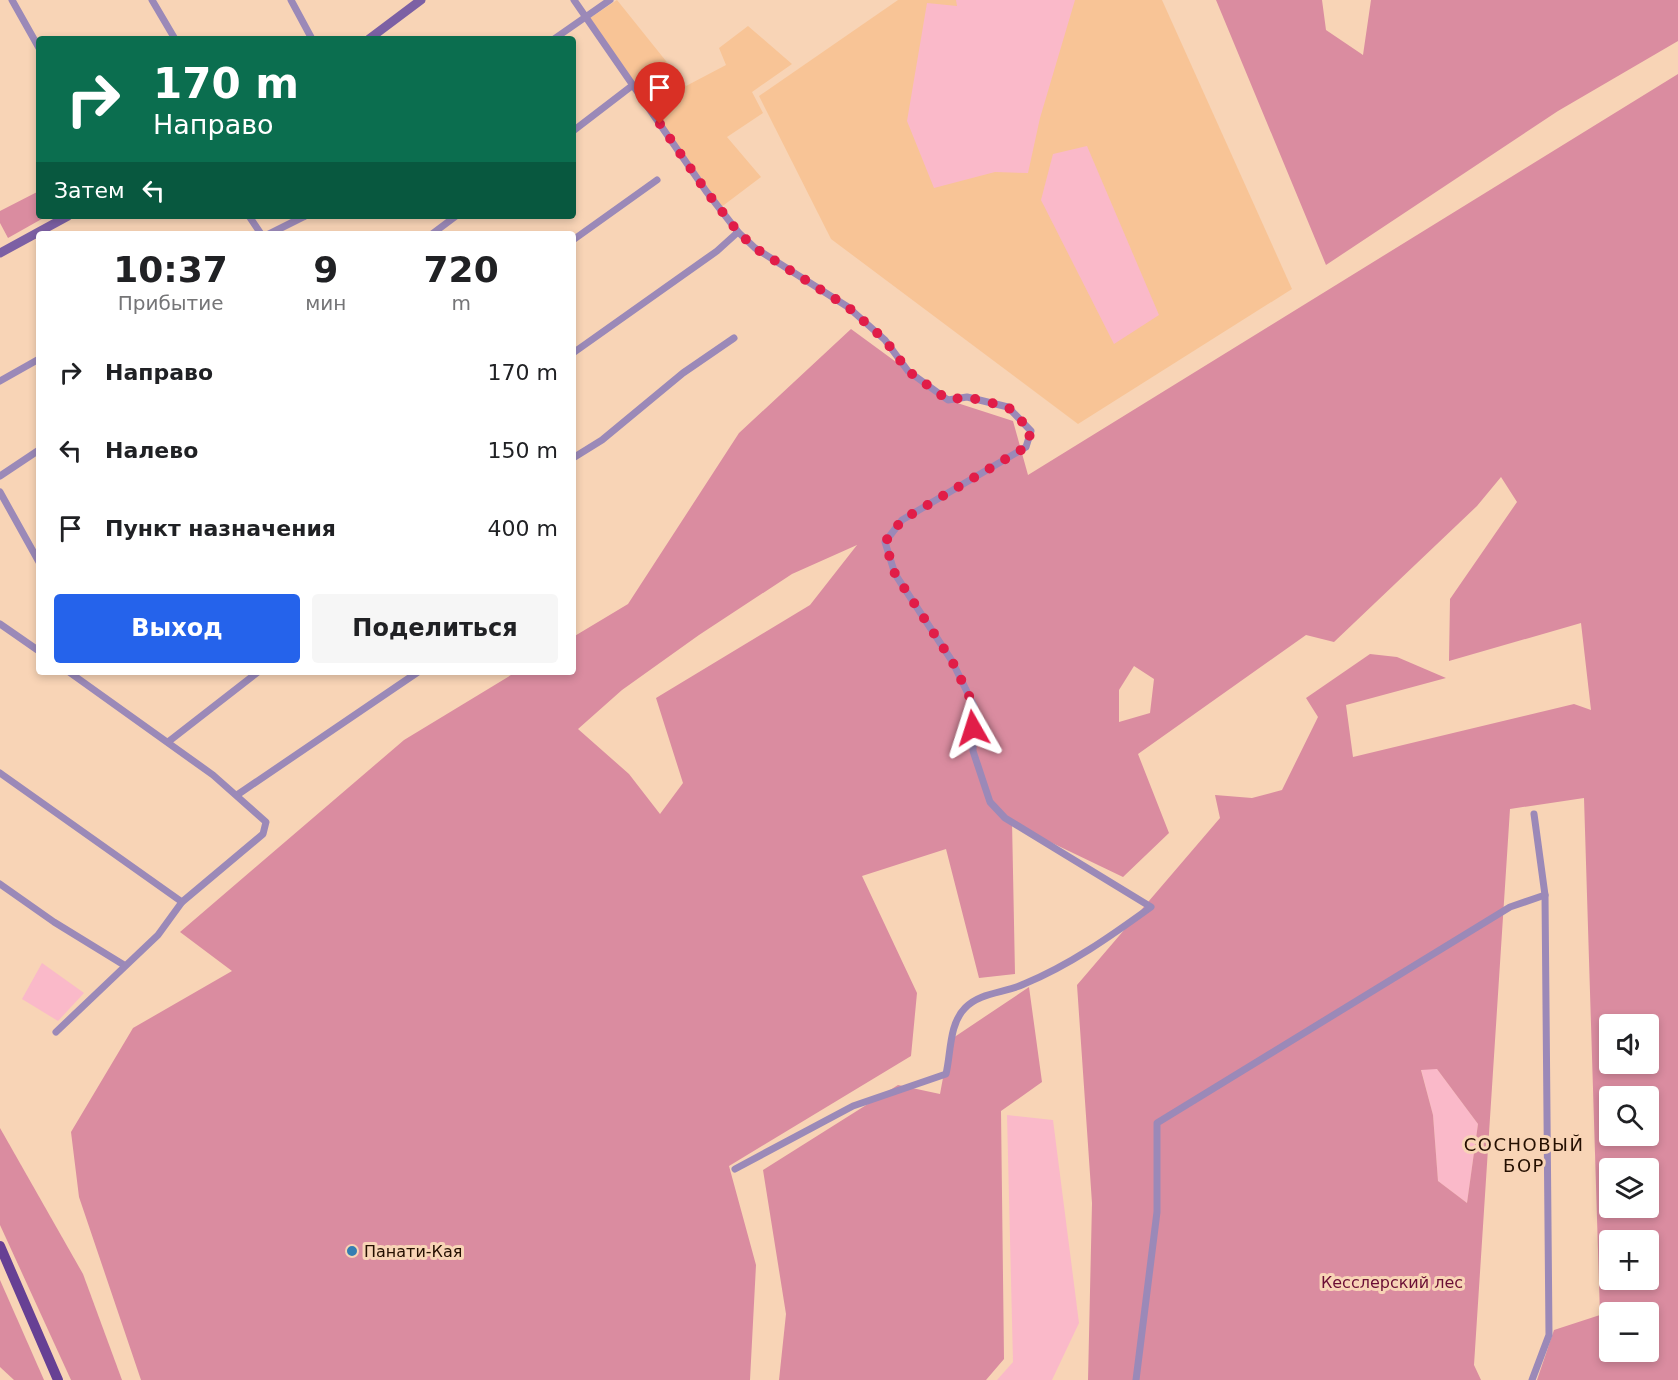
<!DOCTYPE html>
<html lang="ru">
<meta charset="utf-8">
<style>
:root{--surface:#fff;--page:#f6f6f6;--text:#202124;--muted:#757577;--accent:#2563eb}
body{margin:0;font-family:"DejaVu Sans",sans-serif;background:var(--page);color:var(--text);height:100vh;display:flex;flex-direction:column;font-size:22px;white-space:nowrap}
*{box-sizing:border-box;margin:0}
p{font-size:20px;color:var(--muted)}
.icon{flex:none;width:33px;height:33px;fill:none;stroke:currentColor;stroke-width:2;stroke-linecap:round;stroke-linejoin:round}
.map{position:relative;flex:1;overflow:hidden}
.drawer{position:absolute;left:36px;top:231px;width:540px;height:444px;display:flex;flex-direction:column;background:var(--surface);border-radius:6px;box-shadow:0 3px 9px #0003}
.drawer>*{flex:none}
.guide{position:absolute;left:36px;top:36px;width:540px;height:183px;border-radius:6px;box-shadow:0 3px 9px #0003;background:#0b6e4f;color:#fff;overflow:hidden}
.fabs{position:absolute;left:1599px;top:1014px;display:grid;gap:12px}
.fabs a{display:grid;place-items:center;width:60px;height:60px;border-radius:6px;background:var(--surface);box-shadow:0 3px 9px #0003;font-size:30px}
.pin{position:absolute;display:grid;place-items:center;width:51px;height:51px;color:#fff;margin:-62px -26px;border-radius:50% 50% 50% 0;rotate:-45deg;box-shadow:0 0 6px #0007}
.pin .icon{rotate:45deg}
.me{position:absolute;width:66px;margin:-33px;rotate:354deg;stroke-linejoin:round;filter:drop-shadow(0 0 4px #0008)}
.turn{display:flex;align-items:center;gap:21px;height:126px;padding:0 18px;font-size:27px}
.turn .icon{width:78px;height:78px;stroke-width:2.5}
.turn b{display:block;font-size:42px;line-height:51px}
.then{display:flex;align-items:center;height:57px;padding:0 18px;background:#0003;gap:12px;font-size:22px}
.eta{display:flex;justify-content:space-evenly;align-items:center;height:102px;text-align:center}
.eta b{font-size:36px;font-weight:700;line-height:42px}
.action{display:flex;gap:12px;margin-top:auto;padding:12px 18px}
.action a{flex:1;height:69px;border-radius:6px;background:var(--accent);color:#fff;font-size:24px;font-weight:700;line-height:69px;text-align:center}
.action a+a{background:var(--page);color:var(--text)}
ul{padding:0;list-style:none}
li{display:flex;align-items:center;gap:18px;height:78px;padding:0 18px}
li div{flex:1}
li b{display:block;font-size:22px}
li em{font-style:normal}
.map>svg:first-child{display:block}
</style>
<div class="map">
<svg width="1678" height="1380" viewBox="0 0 1678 1380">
<rect width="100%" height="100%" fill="#f8d4b6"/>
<!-- built -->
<g fill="#f8c496">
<polygon points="617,0 686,86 726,65 719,48 748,26 792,64 752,92 763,113 727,137 761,177 720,208 590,18"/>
<polygon points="898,0 1162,0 1292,289 1078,424 831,239 759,96"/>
</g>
<!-- green -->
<g fill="#fab9c9">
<polygon points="956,0 1075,0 1040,118 1028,173 995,172 934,188 907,121 927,3 957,6"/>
<polygon points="1087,146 1159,315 1114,344 1041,200 1053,154"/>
<polygon points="42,963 84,993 58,1021 22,999"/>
<polygon points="1421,1069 1437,1069 1478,1124 1467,1203 1438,1181 1433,1115"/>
<polygon points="1007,1115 1053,1120 1079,1323 1052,1380 997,1380 1013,1362"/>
</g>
<!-- forest -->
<g fill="#da8ca0" fill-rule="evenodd">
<polygon points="1216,0 1322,0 1326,30 1363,55 1371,0 1678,0 1678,41 1558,111 1326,265"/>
<path d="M1678,74V1380H1537L1554,1330L1600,1315L1584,798L1510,809L1474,1365L1481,1380H1088L1092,1203L1077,985L1220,818L1215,795L1252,798L1282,790L1318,717L1306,698L1370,654L1397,657L1446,678L1346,705L1353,757L1574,704L1591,710L1581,623L1449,661L1450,599L1517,502L1501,477L1477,506L1334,642L1306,635L1138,754L1169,833L1123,877L1023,829L1012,821L1015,974L979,978L946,849L862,876L917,993L911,1056L729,1166L756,1265L750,1380H141L79,1197L71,1132L133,1028L232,971L180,932L404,740L516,672H573V637L628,604L739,433L851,329L948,400L1013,421L1028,475ZM857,545L810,605L656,698L683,783L660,814L629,774L578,729L622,690L699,635L792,574ZM1134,666L1154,679L1150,713L1119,722V690ZM1610,1024H1648V1064H1610ZM1437,1069L1478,1124L1467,1203L1438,1181L1433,1115L1421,1070ZM1610,1096H1648V1136H1610ZM1610,1168H1648V1208H1610ZM1610,1240H1648V1280H1610ZM1610,1312H1648V1352H1610Z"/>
<polygon points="39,191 39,216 47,216 8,238 0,223 0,211"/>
<polygon points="1029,987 1042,1082 1001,1111 1004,1359 986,1380 779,1380 786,1314 763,1170 898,1085 940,1094 950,1040"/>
<polygon points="0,1128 83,1274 122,1380 71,1380 0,1225"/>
<polygon points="0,1280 44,1380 14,1380 0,1367"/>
</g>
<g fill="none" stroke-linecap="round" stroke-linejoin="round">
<!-- street -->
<g stroke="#9b89b8" stroke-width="7">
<polyline points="12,0 39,48"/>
<polyline points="152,0 175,39"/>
<polyline points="291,0 312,39"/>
<path d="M574,0L706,191L738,232L755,248L848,307L885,340L908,371L948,400L967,397L1008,407L1031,431L1026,447L902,520L885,542L895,574L952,661L974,706L973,751L990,802L1005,818L1151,907C1111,936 1070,965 1024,984C1006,993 980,992 965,1008C949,1024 951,1053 946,1074L853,1106L735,1169"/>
<polyline points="554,39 610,0"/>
<polyline points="573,131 633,85"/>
<polyline points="249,216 261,234"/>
<polyline points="269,234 305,216"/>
<polyline points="432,234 456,216"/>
<polyline points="573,240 657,180"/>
<polyline points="573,353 717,251 738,232"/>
<polyline points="0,381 39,359"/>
<polyline points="573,458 602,440 683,373 734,338"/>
<polyline points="0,476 39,450"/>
<polyline points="0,492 39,562"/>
<polyline points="0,624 39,651"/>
<polyline points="168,742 258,672"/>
<polyline points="0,773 182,902"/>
<polyline points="237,795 418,672"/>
<polyline points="0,884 54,922 124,965"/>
<polyline points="56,1032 158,935 182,902 263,834 266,822 213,775 69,672"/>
<polyline points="1136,1380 1157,1212 1157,1123 1510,907 1545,895"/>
<polyline points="1532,1380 1549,1335 1545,895 1534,814"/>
</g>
<!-- secondary -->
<g stroke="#7c60a4" stroke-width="9">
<polyline points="369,39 421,0"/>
<polyline points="0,253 68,216"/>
</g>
<!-- primary -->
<polyline stroke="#674094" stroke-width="10" points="0,1246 58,1380"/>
</g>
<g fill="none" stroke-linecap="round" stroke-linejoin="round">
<!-- route -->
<polyline stroke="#e11d48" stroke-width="10" stroke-dasharray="0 18" points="660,124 706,191 738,232 755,248 848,307 885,340 908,371 948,400 967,397 1008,407 1031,431 1026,447 902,520 885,542 895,574 952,661 974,706 973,728"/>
</g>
<!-- markers -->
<circle fill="#347eb2" stroke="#f8d4b6" stroke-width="2" cx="352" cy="1251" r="6"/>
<g text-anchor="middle" stroke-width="6" stroke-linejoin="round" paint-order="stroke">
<!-- poi labels -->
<g font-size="16" fill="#240f00" stroke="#f8d4b6" text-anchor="start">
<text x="364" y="1257">Панати-Кая</text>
</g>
<!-- park labels -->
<g font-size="16" fill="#6a0d34" stroke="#f8d4b6">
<text x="1392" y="1288">Кесслерский лес</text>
</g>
<!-- neighbourhood labels -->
<g font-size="18" letter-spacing="1.5" fill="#240f00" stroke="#f8d4b6">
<text x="1524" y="1151">СОСНОВЫЙ<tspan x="1524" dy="21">БОР</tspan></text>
</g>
</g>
</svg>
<div class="fabs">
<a><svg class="icon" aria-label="sound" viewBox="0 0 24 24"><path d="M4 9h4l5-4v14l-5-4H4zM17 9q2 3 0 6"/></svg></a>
<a><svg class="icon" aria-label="search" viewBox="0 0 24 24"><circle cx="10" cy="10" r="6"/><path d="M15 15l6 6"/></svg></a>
<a><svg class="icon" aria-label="layers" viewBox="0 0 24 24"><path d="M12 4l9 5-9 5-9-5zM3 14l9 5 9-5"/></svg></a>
<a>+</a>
<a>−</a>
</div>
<div class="pin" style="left:660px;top:124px;background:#d93025"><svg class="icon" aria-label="arrive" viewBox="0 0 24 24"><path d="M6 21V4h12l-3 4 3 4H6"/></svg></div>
<svg class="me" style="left:973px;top:728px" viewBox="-20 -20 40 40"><path d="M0-17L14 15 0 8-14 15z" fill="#e11d48" stroke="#fff" stroke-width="4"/></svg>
<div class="guide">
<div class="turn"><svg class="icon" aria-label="right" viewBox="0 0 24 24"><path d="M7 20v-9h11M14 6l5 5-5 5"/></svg><div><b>170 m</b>Направо</div></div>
<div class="then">Затем<svg class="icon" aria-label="left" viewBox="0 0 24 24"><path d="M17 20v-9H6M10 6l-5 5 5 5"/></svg></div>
</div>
<section class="drawer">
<div class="eta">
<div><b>10:37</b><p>Прибытие</p></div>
<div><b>9</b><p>мин</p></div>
<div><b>720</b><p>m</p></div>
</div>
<ul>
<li><svg class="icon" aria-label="right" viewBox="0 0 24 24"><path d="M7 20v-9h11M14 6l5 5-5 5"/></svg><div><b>Направо</b></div><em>170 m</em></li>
<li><svg class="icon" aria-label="left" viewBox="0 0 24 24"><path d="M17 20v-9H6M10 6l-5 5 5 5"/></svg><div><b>Налево</b></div><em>150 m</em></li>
<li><svg class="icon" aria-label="arrive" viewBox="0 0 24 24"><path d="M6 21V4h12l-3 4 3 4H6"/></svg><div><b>Пункт назначения</b></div><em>400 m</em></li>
</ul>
<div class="action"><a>Выход</a><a>Поделиться</a></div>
</section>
</div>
